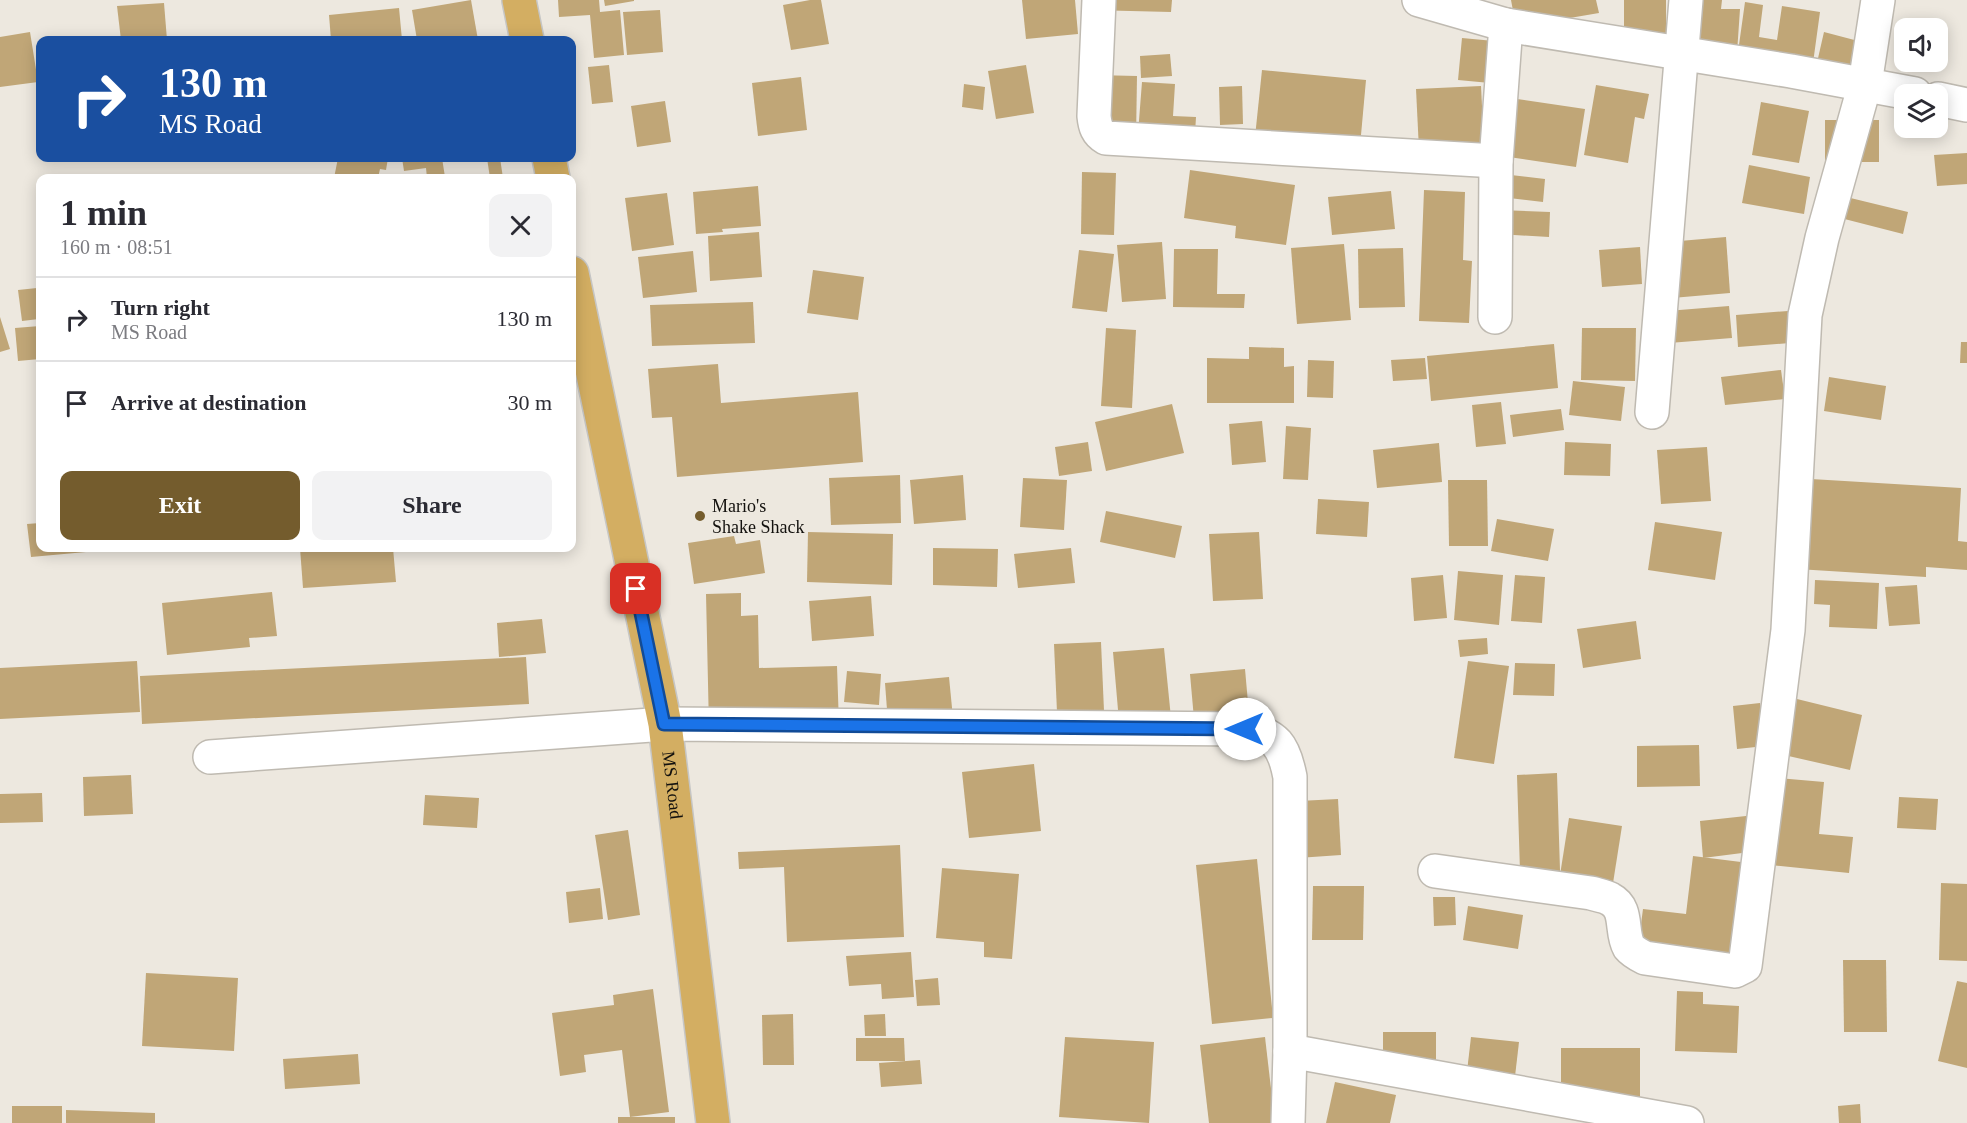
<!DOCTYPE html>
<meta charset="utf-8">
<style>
:root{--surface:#fff;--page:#f2f2f3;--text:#2b2b33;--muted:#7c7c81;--line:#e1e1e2;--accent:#745c2d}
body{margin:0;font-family:Georgia,serif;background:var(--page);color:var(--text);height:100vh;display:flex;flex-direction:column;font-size:22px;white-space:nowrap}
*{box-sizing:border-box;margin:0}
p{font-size:20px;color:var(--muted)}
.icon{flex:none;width:33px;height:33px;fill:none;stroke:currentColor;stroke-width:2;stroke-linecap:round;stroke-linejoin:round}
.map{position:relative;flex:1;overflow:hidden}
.sheet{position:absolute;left:36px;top:174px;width:540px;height:378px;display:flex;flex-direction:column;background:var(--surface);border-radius:12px;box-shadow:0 3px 15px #0003}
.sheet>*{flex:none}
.banner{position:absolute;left:36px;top:36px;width:540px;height:126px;border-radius:12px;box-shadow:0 3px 15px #0003;background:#1a4fa0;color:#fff;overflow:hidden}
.fabs{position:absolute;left:1894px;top:18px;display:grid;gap:12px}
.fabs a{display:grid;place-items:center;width:54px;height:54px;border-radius:12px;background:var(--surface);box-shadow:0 3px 15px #0003;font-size:30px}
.pin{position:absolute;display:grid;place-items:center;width:51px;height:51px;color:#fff;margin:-26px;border-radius:12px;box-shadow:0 3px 9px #0006}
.me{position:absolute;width:66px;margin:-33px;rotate:270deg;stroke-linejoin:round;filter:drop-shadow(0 0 4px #0008)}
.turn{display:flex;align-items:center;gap:21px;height:126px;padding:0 24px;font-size:27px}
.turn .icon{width:78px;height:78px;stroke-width:2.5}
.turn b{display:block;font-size:42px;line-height:51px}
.round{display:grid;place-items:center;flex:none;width:63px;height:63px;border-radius:12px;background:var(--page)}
.head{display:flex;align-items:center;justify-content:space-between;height:102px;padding:0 24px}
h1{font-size:36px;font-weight:600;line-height:45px}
.button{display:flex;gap:12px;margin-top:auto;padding:12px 24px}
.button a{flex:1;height:69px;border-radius:12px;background:var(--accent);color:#fff;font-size:24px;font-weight:600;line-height:69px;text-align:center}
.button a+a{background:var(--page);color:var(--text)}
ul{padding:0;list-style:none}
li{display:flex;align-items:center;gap:18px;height:84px;padding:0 24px;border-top:2px solid var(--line)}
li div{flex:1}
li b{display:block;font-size:22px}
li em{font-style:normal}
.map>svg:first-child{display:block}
</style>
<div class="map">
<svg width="1967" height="1123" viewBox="0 0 1967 1123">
<rect width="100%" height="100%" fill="#ede8df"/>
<!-- building -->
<g fill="#c0a677">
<polygon points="471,0 478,40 417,40 412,10"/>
<polygon points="558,0 599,0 600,12 620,10 624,55 594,58 590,15 559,17"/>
<polygon points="604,0 634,0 634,1 605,6"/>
<polygon points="810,0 821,0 829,44 791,50 783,5"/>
<polygon points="1022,0 1075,0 1078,34 1026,39"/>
<polygon points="1090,0 1172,0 1171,12 1090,10"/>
<polygon points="1511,0 1596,0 1599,13 1516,27"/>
<rect x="1624" y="0" width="42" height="45"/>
<polygon points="1692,0 1722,0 1721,9 1740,9 1737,53 1689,51"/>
<polygon points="1745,2 1763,5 1759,37 1777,40 1782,6 1820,12 1813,63 1738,52"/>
<polygon points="164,3 167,40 121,40 117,6"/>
<polygon points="399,8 402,40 331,40 329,15"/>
<polygon points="660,10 663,52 627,55 623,12"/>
<polygon points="30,32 38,82 0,87 0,37"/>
<polygon points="1824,32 1862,42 1854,77 1816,67"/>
<polygon points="1462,38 1494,41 1490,83 1458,80"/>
<polygon points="1170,54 1172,76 1141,78 1140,56"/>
<polygon points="609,65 613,102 592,104 588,67"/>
<polygon points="1026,65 1034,113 996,119 988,71"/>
<polygon points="1262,70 1366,80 1360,146 1255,137"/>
<polygon points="1095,75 1137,76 1136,139 1094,139"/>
<polygon points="801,77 807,130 758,136 752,83"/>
<polygon points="1142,82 1175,84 1173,116 1196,117 1194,150 1137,146"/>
<polygon points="964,84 985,87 983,110 962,107"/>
<polygon points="1596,85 1649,94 1644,119 1635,117 1628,163 1584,155"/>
<polygon points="1242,86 1243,124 1220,125 1219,87"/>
<polygon points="1481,86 1484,147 1419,150 1416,89"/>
<polygon points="1510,98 1585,109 1576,167 1502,156"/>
<polygon points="665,101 671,142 637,147 631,106"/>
<polygon points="1761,102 1809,111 1799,163 1752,155"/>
<rect x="1825" y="120" width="54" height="42"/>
<polygon points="1967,153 1967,184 1937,186 1934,155"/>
<polygon points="338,158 388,158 386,170 380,169 378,178 334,178"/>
<polygon points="402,158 442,158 445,177 427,178 426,168 404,171"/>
<polygon points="487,158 500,158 503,178 490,178"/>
<polygon points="1749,165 1810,177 1804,214 1742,203"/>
<polygon points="1190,170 1295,185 1286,245 1235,238 1236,226 1184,218"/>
<polygon points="1082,172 1116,173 1114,235 1081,234"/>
<polygon points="1511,175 1545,179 1543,202 1509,198"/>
<polygon points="758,186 761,226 722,229 723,232 696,234 693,192"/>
<polygon points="1424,190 1465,192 1463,260 1472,261 1469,323 1419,321"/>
<polygon points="1391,191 1395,229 1332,235 1328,197"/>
<polygon points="667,193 674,245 632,251 625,198"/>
<polygon points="1830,193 1908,212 1903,234 1825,214"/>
<polygon points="1500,210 1550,212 1549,237 1498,234"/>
<polygon points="759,232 762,277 710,281 708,236"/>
<polygon points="1726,237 1730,293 1672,298 1668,242"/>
<polygon points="1162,242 1166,299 1122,302 1117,245"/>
<polygon points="1344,244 1351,320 1297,324 1291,248"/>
<polygon points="1640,247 1642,284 1602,287 1599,250"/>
<polygon points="1403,248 1405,307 1359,308 1358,249"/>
<polygon points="1174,249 1218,249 1217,294 1245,294 1244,308 1173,307"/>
<polygon points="1079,250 1114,254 1107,312 1072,308"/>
<polygon points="693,251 697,292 643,298 638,257"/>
<polygon points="813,270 864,277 858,320 807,313"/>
<polygon points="37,288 39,319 22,321 18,290"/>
<polygon points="753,302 755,343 652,346 650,305"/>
<polygon points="1729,306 1732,338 1669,343 1667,311"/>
<polygon points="1788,311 1790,343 1738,347 1736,315"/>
<polygon points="0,317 10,349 0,352"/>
<polygon points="40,326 40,359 18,361 15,328"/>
<polygon points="1106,328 1136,330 1132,408 1101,406"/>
<polygon points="1582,328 1636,328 1635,381 1581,380"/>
<polygon points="1961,342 1967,342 1967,363 1960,363"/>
<polygon points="1554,344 1558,388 1431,401 1427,356"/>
<polygon points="1249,347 1284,348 1284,367 1294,366 1294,403 1207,403 1207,358 1249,359"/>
<polygon points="1425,358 1427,379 1393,381 1391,360"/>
<polygon points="1308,360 1334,361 1333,398 1307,397"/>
<polygon points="718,364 721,403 858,392 863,462 677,477 672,417 652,418 648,369"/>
<polygon points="1781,370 1785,399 1725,405 1721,377"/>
<polygon points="1829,377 1886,386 1881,420 1824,411"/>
<polygon points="1573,381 1625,387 1621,421 1569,415"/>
<polygon points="1501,402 1506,444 1476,447 1472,405"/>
<polygon points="1172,404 1184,453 1106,471 1095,422"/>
<polygon points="1561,409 1564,430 1513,437 1510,415"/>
<polygon points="1262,421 1266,462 1232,465 1229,424"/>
<polygon points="1286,426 1311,428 1308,480 1283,479"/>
<polygon points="1088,442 1092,471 1059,476 1055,447"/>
<polygon points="1565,442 1611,444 1610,476 1564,475"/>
<polygon points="1439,443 1442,482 1377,488 1373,450"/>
<polygon points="1707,447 1711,501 1661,504 1657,450"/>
<polygon points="900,475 901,523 831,525 829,478"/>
<polygon points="963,475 966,520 914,524 910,480"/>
<polygon points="1023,478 1067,480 1064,530 1020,527"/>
<polygon points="1811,479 1961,488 1958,541 1967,542 1967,570 1926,567 1926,577 1797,569"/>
<polygon points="1448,480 1487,480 1488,546 1449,546"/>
<polygon points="1318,499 1369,502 1367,537 1316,534"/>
<polygon points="1106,511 1182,526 1175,558 1100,542"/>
<polygon points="1497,519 1554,529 1548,561 1491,551"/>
<polygon points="1655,522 1722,532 1715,580 1648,570"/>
<polygon points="40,523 40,548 119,548 119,549 31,557 27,524"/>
<polygon points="808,532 893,534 892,585 807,582"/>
<polygon points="1259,532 1263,599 1213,601 1209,534"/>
<polygon points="734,536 736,544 760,540 765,573 694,584 688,543"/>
<polygon points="300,548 393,548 396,582 303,588"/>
<polygon points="933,548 998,549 997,587 933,585"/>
<polygon points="1071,548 1075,583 1018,588 1014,554"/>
<polygon points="1458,571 1503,575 1499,625 1454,620"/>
<polygon points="1443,575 1447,618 1414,621 1411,578"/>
<polygon points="1515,575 1545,577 1542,623 1511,621"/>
<polygon points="1815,580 1879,583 1877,629 1829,627 1830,605 1814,604"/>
<polygon points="1917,585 1920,624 1889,626 1885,587"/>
<polygon points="272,592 277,636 249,638 250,647 167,655 162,603"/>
<polygon points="741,593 741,616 758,615 759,668 837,666 839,725 709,728 706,594"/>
<polygon points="871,596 874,636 812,641 809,601"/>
<polygon points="542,619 546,653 499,657 497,623"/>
<polygon points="1636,621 1641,659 1583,668 1577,629"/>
<polygon points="1487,638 1488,654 1460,657 1458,640"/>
<polygon points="1101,642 1104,711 1057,712 1054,644"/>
<polygon points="1164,648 1172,728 1120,733 1113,652"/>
<polygon points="526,657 529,704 142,724 140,676"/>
<polygon points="137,661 140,712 0,719 0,668"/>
<polygon points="1468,661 1509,666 1494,764 1454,758"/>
<polygon points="1515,663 1555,664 1554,696 1513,695"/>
<polygon points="1245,669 1249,714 1194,719 1190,674"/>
<polygon points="847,671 881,674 879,705 844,702"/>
<polygon points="949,677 953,718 888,723 885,683"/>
<polygon points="1797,699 1862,715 1850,770 1784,755"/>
<polygon points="1760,703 1765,746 1737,749 1733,706"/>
<polygon points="1699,745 1700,786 1637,787 1637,746"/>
<polygon points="1034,764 1041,831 969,838 962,772"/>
<polygon points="1557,773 1560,871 1520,872 1517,775"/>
<polygon points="131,775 133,814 84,816 83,777"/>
<polygon points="1768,777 1824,782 1819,834 1853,837 1849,873 1760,864"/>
<polygon points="42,793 43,822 0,823 0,794"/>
<polygon points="425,795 479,798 477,828 423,825"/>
<polygon points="1899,797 1938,799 1936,830 1897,828"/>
<polygon points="1338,799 1341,855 1283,859 1279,802"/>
<polygon points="1746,816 1750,852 1703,858 1700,821"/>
<polygon points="1569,818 1622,826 1613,883 1560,875"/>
<polygon points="628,830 640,915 608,920 595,835"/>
<polygon points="900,845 904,937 787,942 784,867 739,869 738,852"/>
<polygon points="1693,856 1749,863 1736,975 1636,962 1643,909 1686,914"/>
<polygon points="1257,859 1273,1018 1212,1024 1196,865"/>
<polygon points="942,868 1019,874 1012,959 984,957 984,942 936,938"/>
<polygon points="1941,883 1967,884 1967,961 1939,960"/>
<polygon points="1313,886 1364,886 1363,940 1312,940"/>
<polygon points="600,888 603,919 569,923 566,892"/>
<polygon points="1433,897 1455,897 1456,925 1434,926"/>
<polygon points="1468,906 1523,915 1518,949 1463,940"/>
<polygon points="911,952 914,997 882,999 881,984 849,986 846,956"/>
<polygon points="1843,960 1886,960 1887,1032 1844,1032"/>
<polygon points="146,973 238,978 234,1051 142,1046"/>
<polygon points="938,978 940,1005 917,1006 915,980"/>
<polygon points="1957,981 1967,983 1967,1068 1938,1061"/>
<polygon points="653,989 669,1112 630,1117 622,1050 584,1055 586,1072 560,1076 552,1013 614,1005 613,995"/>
<polygon points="1677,991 1703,992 1703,1004 1739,1006 1737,1053 1675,1051"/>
<polygon points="793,1014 794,1065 763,1065 762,1015"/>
<polygon points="885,1014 886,1036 865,1036 864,1015"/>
<rect x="1383" y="1032" width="53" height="35"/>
<polygon points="1065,1037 1154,1042 1149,1123 1059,1117"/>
<polygon points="1265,1037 1275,1123 1209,1123 1200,1045"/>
<polygon points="1471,1037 1519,1042 1514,1085 1466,1080"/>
<polygon points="856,1038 904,1038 905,1061 856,1061"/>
<rect x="1561" y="1048" width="79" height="60"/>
<polygon points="358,1054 360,1084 285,1089 283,1059"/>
<polygon points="920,1060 922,1084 881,1087 879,1063"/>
<polygon points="1335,1082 1396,1095 1390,1123 1326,1123"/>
<polygon points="1860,1104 1861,1123 1839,1123 1838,1106"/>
<rect x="12" y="1106" width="50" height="17"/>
<polygon points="66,1110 155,1113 155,1123 66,1123"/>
<rect x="618" y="1117" width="57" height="6"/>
</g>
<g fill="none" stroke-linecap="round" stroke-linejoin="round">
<defs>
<g id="minor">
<path d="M1099,0L1094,116C1095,126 1097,133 1106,138L1496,161"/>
<polyline points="1495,317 1496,161 1506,25"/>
<polyline points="1652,412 1686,0"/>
<path d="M210,757L665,724L1245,729C1276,734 1284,746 1290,777V1051L1687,1123"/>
<path d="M1435,871L1591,893C1597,895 1605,896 1610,899C1629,909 1620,931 1629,947C1633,952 1639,955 1645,958L1735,971L1745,966L1788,630L1805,315L1822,238L1865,84L1878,0"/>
<polyline points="1288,1123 1290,1051"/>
</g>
<g id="tertiary">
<polyline points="1419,0 1506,25 1791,71 1915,94"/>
<polyline points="1938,99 1967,105"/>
</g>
<g id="trunk">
<polyline points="519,0 527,40"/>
<polyline points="549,158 553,178"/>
<path id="s1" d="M572,273L665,724L713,1123"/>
</g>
</defs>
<!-- minor casing -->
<use href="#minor" stroke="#bfbab1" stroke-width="36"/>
<!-- tertiary casing -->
<use href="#tertiary" stroke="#bfbab1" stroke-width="36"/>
<!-- trunk casing -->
<use href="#trunk" stroke="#c6c6c5" stroke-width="36"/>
<!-- minor -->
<use href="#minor" stroke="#fff" stroke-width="33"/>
<!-- tertiary -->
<use href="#tertiary" stroke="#fff" stroke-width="33"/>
<!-- trunk -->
<use href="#trunk" stroke="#d3ae62" stroke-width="33"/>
</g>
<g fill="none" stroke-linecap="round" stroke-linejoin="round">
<defs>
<polyline id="route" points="636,589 664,724 1245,729"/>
</defs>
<!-- route casing -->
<use href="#route" stroke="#114b97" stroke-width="15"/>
<!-- route -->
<use href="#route" stroke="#1a73e8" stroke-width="10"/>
</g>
<!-- markers -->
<circle fill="#745c2d" stroke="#ede8df" stroke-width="2" cx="700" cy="516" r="6"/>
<g text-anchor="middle" stroke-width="6" stroke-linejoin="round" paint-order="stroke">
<!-- poi labels -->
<g font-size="18" fill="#13110e" stroke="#ede8df" text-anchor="start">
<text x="712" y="512">Mario's<tspan x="712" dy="21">Shake Shack</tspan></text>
</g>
<!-- street labels -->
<g font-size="18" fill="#13110e" stroke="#ede8df">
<text dy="6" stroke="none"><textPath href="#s1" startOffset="522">MS Road</textPath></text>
</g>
</g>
</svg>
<div class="fabs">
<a><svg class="icon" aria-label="sound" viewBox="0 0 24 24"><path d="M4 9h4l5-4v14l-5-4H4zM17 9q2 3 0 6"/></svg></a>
<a><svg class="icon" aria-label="layers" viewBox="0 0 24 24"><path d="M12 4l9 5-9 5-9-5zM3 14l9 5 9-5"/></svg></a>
</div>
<div class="pin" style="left:636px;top:589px;background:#d93025"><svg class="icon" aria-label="arrive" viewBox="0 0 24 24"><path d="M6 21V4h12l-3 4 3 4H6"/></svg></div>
<svg class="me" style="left:1245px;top:729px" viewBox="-20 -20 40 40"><circle r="19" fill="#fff"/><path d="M0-13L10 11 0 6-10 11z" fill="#1a73e8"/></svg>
<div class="banner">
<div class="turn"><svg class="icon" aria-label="right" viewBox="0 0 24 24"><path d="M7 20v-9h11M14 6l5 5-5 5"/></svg><div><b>130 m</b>MS Road</div></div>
</div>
<section class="sheet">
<div class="head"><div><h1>1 min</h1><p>160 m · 08:51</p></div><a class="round"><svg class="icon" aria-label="close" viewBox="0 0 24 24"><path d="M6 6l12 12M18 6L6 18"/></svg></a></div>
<ul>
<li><svg class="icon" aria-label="right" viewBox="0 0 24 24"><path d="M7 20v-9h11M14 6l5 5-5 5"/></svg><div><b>Turn right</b><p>MS Road</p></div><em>130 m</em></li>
<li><svg class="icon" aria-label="arrive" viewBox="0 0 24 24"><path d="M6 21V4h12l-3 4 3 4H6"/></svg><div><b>Arrive at destination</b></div><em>30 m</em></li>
</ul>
<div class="button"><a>Exit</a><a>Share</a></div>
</section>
</div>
